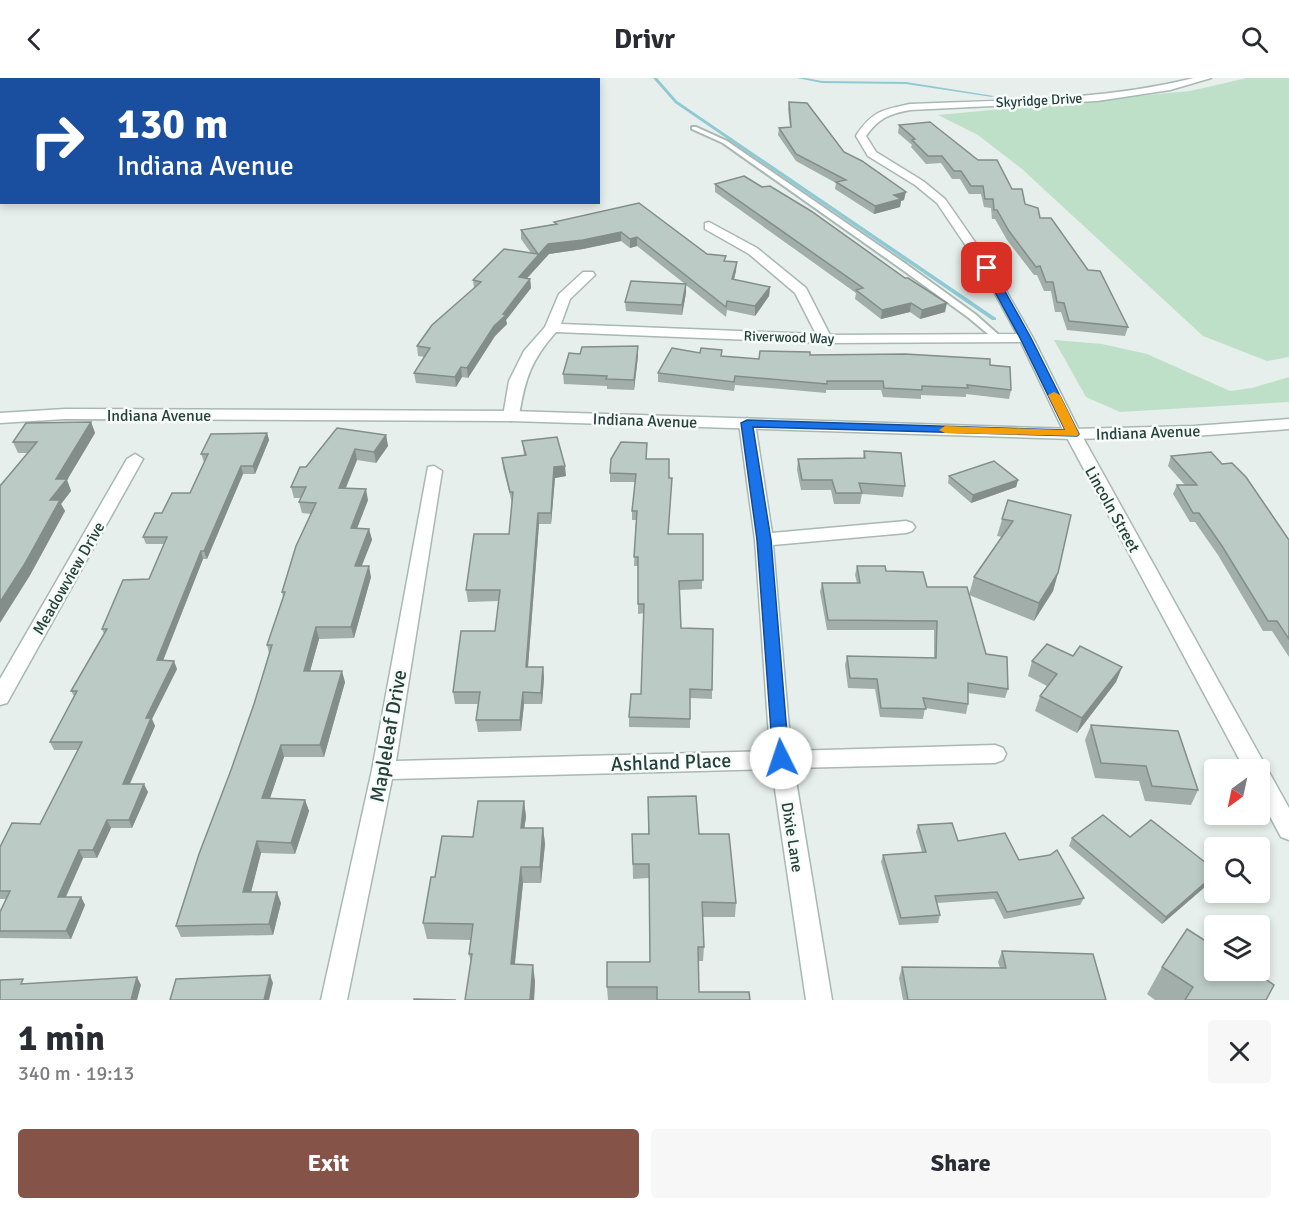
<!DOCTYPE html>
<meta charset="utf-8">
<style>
:root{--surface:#fff;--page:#f7f7f7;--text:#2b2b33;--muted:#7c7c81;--accent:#855347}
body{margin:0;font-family:Signika,sans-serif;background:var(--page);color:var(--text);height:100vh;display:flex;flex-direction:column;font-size:22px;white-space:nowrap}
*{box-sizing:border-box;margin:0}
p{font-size:20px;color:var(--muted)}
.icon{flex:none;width:33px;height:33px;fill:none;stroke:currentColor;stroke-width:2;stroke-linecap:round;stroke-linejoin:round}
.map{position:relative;height:922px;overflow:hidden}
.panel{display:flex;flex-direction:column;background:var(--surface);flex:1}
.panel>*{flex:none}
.banner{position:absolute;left:0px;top:0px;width:600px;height:126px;box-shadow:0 3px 9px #0003;background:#1a4fa0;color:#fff;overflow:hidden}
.needle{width:39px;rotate:213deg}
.controls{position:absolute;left:1204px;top:681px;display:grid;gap:12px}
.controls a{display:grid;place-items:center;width:66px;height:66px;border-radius:6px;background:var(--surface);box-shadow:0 3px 9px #0003;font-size:30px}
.pin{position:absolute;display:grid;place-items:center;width:51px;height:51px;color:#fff;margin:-26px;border-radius:12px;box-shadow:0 3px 9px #0006}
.me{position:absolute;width:66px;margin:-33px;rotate:356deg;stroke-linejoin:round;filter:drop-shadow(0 0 4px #0008)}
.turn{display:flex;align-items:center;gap:21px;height:126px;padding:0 18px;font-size:27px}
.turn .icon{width:78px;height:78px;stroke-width:2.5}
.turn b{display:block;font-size:42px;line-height:51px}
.round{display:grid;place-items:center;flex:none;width:63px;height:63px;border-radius:6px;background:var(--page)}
.summary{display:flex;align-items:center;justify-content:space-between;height:102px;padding:0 18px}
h1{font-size:36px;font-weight:800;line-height:45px}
.primary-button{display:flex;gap:12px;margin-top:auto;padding:12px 18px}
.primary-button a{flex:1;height:69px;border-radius:6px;background:var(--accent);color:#fff;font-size:24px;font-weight:800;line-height:69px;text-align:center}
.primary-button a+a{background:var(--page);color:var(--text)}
header{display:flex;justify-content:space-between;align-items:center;height:78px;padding:0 18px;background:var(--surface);font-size:27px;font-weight:800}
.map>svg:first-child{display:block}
</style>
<header><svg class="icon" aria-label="back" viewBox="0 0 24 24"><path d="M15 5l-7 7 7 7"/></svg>Drivr<svg class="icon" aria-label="search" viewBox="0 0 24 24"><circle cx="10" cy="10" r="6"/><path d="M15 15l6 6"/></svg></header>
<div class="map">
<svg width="1289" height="922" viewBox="0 0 1289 922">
<rect width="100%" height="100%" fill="#e6efeb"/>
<!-- green -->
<g fill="#bfe0c8">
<polygon points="1247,0 1289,0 1289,279 1267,283 1203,258 1022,91 978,57 938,37 1190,13"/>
<polygon points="1054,262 1102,266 1147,276 1230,313 1252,310 1289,299 1289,324 1120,334 1086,319"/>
</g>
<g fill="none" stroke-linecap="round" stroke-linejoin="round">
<!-- stream -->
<g fill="#8ec9d4" fill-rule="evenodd">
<polygon points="653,0 657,0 677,23 996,240 996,242 992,242 675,25"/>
<polygon points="797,0 806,0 822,3 906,4 994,18 992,19 906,6 822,5"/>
</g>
<defs>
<polygon id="service" points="692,49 696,49 727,63 906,186 975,236 1001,259 997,261 994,261 969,240 900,190 723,65 692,51"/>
<g id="minor">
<path d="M1194,0H1211L1170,12L1097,23L910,32C889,36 879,40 866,58L876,74L923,103L945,121L993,190L1033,260L1081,356L1289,730V762L1281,759L1260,720V692H1245L1065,356L1021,264L825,265L556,254C531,282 525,301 519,338L511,343L503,338L509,303L524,273L545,249L559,216L583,194H593L595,197L570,221L561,246L816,256L795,215L749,176L705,151V145L709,144L757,170L806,210L830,257L1017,256L981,190L937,125L915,107L868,78L856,58L857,56C874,32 883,32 910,26C1005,22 1101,23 1194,0Z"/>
<polygon points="747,340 755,345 772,455 906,443 912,445 915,449 912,453 906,455 773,467 791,673 995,667 1003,670 1006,676 1003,682 995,685 794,690 832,922 806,922 772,691 392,701 347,922 321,922 372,692 428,389 434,388 442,393 396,683 770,673 755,462 739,345"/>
<polygon points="135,376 143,381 7,625 0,627 0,601 127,381"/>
</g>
<polygon id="tertiary" points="65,331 511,333 1073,351 1194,348 1289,341 1289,351 1194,358 1073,361 511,343 65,341 0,345 0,335"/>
</defs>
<!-- service casing -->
<use href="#service" stroke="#a8b8b2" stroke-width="4"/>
<!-- minor casing -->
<use href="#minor" stroke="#a8b8b2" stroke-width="3"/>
<!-- tertiary casing -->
<use href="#tertiary" stroke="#a8b8b2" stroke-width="3"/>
<!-- service -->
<use href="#service" fill="#fff" fill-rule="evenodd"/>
<!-- minor -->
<use href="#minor" fill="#fff" fill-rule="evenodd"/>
<!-- tertiary -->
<use href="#tertiary" fill="#fff" fill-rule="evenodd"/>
</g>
<!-- wall -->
<g fill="#a1aea9">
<polygon points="789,24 844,74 904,122 901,123 900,129 874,136 835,111 836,105 796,83 778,57 779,50 790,49 788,31"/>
<polygon points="899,47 1012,111 1025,126 1040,140 1128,249 1125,258 1067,252 1061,234 1055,234 1051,213 1044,213 1037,197 1034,197 1007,162 995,141 992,141 991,130 984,129 981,116 969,116 960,101 952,101 941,85 926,86 911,69 912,67 898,55"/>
<polygon points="715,106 945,234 920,241 910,234 881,241 855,221 856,215 715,114"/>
<polygon points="639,125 707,176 726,183 736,193 734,202 770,209 769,218 755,238 727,232 726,239 686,207 686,215 682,237 626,233 625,224 685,206 637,168 630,170 621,163 583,171 549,176 527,200 530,201 531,210 506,242 507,246 495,258 468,300 462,299 456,309 416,305 414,295 425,279 418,278 417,268 474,210 473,202 531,175 521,161 521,152 554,146 554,144"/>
<polygon points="810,277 990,287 1011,312 1009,321 966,316 966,319 921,317 921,321 883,319 881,312 826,312 826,315 735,307 734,313 658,304 658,295 722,278 759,281"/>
<polygon points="638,278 634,312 607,311 607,308 564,306 563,296"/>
<polygon points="91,344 95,355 67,402 71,413 61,426 65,433 29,499 27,375 18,375 13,364"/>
<polygon points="267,355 269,362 255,396 243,396 207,481 203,481 163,583 177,591 152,641 155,648 130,706 148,714 132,750 111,750 97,780 83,780 66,819 81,819 85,827 71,861 0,860 0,834 6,821 0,821 0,769 40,746 78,672 54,672 50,664 74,618 71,613 104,556 102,551 149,501 164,466 146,466 143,459 162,435 190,415 205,384 204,384 201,376"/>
<polygon points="386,357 388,368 376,385 357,382 346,410 368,422 357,450 369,451 372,462 361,488 371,499 354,560 319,561 310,593 345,604 324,679 284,679 270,720 305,722 309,733 295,776 261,775 251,814 281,825 273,857 181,859 176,848 231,692 254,626 269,575 267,567 283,519 282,514 311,436 302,435 299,424 301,420 294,420 291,409 306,389"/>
<polygon points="522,363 566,398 555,400 551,446 539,446 528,589 543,589 544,600 542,626 524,626 521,653 478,654 476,642 478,626 455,626 453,614 495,553 499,523 468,524 466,512 509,456 512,425 503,390 502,380 524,377"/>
<polygon points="864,373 905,408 903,419 862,416 860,426 834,426 831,412 801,412 797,392 798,381 863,380"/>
<polygon points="1171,378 1289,462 1289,579 1272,553 1263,553 1218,477 1195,444 1190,444 1173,416 1177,407 1185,407 1168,388"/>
<polygon points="646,381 669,456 703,456 702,511 680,512 681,550 712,612 712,621 690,620 690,650 629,649 629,639 641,616 644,535 638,536 638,488 634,488 636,442 632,442 632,433 635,404 610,404 610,395"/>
<polygon points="949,398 1018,402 1016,409 971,425 948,405"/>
<polygon points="1008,422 1058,495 1053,513 1034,543 969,517 974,499 1002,459 997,458"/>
<polygon points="857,488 886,493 927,509 986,576 1008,611 1005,620 968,615 968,626 966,636 925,630 923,641 880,639 875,611 848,610 845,587 847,578 934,580 934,552 827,552 820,514 822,505 857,505 855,497"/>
<polygon points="1073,578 1122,589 1116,604 1077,655 1035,633 1040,618 1047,608 1028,598 1032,583"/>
<polygon points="1091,647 1198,712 1191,727 1145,723 1139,703 1095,700 1085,662"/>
<polygon points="648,719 699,756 736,825 735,839 703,839 704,869 703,883 698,883 699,914 750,922 608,922 607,909 650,884 649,800 633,801 632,756 648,756"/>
<polygon points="524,723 526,739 524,750 543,750 545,766 541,805 523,805 515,886 535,903 534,922 465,922 471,885 469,876 471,862 427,861 423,845 435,799 473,759"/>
<polygon points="918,747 958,763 1019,782 1084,820 1080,827 1004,841 994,821 937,825 940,837 938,845 899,847 881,784 883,777 922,774 916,754"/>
<polygon points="1130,759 1213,802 1162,846 1069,768 1072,760"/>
<polygon points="1002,873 1106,922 903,922 899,900 902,889 1000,890 998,884"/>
<polygon points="1162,889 1266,922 1155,922 1147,916"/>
</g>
<!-- shaded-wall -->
<g fill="#838d89">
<polygon points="906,114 904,122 901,123 900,129 874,136 875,128 894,117"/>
<polygon points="621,154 621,163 583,171 549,176 520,208 519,199 548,166"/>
<polygon points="637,159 637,168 630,170 630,161"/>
<polygon points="737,184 736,193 731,211 732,201"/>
<polygon points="530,201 531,210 506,242 507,246 495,258 468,300 467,290 494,248"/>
<polygon points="686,206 686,215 682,237 682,227"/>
<polygon points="770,209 769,218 755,238 755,228"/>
<polygon points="911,225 910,234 881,241 882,232"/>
<polygon points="947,225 945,234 920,241 922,232"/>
<polygon points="638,268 638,278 634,312 634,302"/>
<polygon points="461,289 462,299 456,309 455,299"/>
<polygon points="91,344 95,355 67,402 71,413 61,426 65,433 29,499 0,545 0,524 50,422 56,401"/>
<polygon points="267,355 269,362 255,396 253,388"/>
<polygon points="386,357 388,368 376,385 374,374"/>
<polygon points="355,371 357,382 341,421 339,410"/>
<polygon points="241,388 243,396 207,481 204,473"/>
<polygon points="565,388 566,398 555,400 551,446 551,435 554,389"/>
<polygon points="1018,402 1016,409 971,425 973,417"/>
<polygon points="366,411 368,422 353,461 351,450"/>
<polygon points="538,435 539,446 527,601 526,589"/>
<polygon points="369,451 372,462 357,500 355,488"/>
<polygon points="201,473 203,481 160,590 157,582"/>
<polygon points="369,488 371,499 354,560 351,549"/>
<polygon points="1058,495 1053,513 1034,543 1039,525"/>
<polygon points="316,549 319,561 307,604 304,593"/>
<polygon points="174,583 177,591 152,641 155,648 126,714 123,706 146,640"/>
<polygon points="543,589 544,600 542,626 541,615"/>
<polygon points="1122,589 1116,604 1077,655 1082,640"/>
<polygon points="342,593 345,604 324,679 320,667"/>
<polygon points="523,614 524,626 521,653 520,642"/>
<polygon points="281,667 284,679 266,732 262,720"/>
<polygon points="144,706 148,714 132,750 129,742"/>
<polygon points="305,722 309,733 295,776 291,765"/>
<polygon points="524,723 526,739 522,766 521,750"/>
<polygon points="107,742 111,750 97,780 93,772"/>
<polygon points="543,750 545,766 541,805 540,789"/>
<polygon points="257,763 261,775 248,826 243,814"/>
<polygon points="79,772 83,780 62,827 58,819"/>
<polygon points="521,789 523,805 513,902 511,886"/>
<polygon points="1215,796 1213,802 1162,846 1166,839"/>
<polygon points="277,814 281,825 273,857 269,846"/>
<polygon points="81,819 85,827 71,861 66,853"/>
<polygon points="533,887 535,903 534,922 530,922"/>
<polygon points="270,897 273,905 269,922 264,922"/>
<polygon points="137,899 141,907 137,922 131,922"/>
</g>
<!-- building -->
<g fill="#bbcac4" stroke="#838d89" stroke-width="1.5">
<polygon points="789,24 807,25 844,74 862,83 906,114 894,117 901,121 875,128 836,104 846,102 796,76 779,50 791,49"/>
<polygon points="930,44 978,82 997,82 1012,111 1022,111 1025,126 1038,130 1040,140 1051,140 1088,192 1100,193 1128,249 1069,243 1064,225 1057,224 1053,204 1046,204 1040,188 1036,189 1009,153 997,132 994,132 993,121 985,121 983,108 971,108 961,93 954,93 942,78 928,78 912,62 915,61 899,47"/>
<polygon points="744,98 762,109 770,108 811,133 905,200 908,200 947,225 922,232 911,225 882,232 856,212 863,210 715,106"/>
<polygon points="639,125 707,176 726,178 724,183 737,184 732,201 770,209 755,228 727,223 726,229 637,159 630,161 621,154 583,162 548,166 519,199 530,201 503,236 506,237 494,248 467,290 461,289 455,299 414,295 430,270 417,268 432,247 481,204 473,202 504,171 538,176 521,152 557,146 554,144"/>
<polygon points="631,203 686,206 682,227 625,224"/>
<polygon points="638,268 634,302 606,301 607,298 563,296 569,275 580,276 582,269"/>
<polygon points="672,270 700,275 701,270 722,272 721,278 759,281 760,273 810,274 810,277 905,276 990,281 990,287 1010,289 1011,312 967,307 968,310 922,308 922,312 884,310 883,303 827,303 827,306 735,298 734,304 658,295"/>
<polygon points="91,344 56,401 67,401 50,422 60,422 24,487 0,524 0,408 37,364 13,364 26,345"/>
<polygon points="337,350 386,357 374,374 355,371 339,410 366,411 351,450 369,451 355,488 369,488 351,549 316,549 304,593 342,593 320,667 281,667 262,720 305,722 291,765 257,763 243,814 277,814 269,846 176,848 199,776 231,692 254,626 272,567 267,567 285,514 282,514 296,468 316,425 299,424 306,409 291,409 300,389 306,389"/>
<polygon points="267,355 253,388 241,388 204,473 201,473 157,582 174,583 146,640 151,640 123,706 144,706 129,742 107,742 93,772 79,772 58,819 81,819 66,853 0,853 0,834 10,813 0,813 0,769 12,745 40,746 82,664 50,664 77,613 71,613 107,551 102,551 123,502 149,501 167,459 143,459 155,435 162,435 172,415 190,415 208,376 201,376 211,356"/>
<polygon points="557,359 565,388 554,389 551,435 538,435 526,589 543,589 541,615 523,614 520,642 476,642 480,614 453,614 461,553 495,553 500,512 466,512 474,456 509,456 513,414 510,414 502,380 526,377 522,363"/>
<polygon points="621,364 647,365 646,381 669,381 669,400 672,400 668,456 703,456 703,502 679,503 681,550 713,551 712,612 690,611 690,641 629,639 631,616 641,616 644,526 638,526 638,479 634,479 637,433 632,433 636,396 610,395 611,381"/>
<polygon points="864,373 901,375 905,408 859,405 862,415 836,415 832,402 802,402 798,381 865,380"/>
<polygon points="1211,374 1222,386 1232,385 1246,399 1289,462 1289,561 1277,543 1268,543 1222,468 1199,435 1193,435 1177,407 1197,407 1171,378"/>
<polygon points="994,383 1018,402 973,417 949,398"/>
<polygon points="1008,422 1071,437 1058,495 1039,525 974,499 1013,443 1002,441"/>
<polygon points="857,488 885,488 886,493 923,494 927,509 967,509 986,576 1007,579 1008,611 968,605 968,626 923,620 926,631 881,630 877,601 850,600 847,578 936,580 937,543 828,542 822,505 860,505"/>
<polygon points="1047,566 1073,578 1080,568 1122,589 1082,640 1040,618 1057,596 1032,583"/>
<polygon points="1091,647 1178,653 1198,712 1152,708 1146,688 1101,685"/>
<polygon points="696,718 699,756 729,756 736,825 702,824 704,869 698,869 699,914 749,914 750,922 657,922 657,909 607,909 607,884 650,884 649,786 633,786 632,756 649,756 648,719"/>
<polygon points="478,723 524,723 521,750 543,750 540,789 521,789 511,886 533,887 530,922 465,922 472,876 469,876 473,846 423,845 431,799 435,799 442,758 473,759"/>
<polygon points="1103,737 1130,759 1151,742 1215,792 1215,796 1166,839 1072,760"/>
<polygon points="952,745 958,763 1005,755 1019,782 1050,777 1057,772 1084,820 1007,834 997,814 935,818 940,837 901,840 883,777 926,774 918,747"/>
<polygon points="1187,851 1215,869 1215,892 1252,892 1274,907 1266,922 1185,922 1193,909 1162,889"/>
<polygon points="1002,873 1093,876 1106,922 908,922 902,889 1006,890"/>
<polygon points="270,897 264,922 170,922 176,901"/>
<polygon points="137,899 131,922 0,922 0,902 23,901 21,906"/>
<polygon points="414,921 456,922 414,922"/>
</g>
<!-- route -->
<polygon fill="#1a73e8" stroke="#114b97" stroke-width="1.5" points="987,187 992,190 1031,260 1079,356 1077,358 753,349 771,462 789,680 787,685 781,687 775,685 773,680 757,462 741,345 747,342 1065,352 1020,260 982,190"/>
<!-- slow -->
<polygon fill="#f59e0b" points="1054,314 1060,317 1079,356 1077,358 945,355 939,352 945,348 1065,352 1048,317"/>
<g text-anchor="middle" stroke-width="5" stroke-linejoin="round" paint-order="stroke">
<!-- far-street labels -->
<g font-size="14" fill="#24423a" stroke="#f7fbf9">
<text transform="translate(1039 22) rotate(-3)" y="5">Skyridge Drive</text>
<text transform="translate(789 259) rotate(2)" y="5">Riverwood Way</text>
</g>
<!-- street labels -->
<g font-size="16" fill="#24423a" stroke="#f7fbf9">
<text x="159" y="343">Indiana Avenue</text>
<text transform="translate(645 342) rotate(2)" y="6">Indiana Avenue</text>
<text transform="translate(1148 354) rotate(-2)" y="6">Indiana Avenue</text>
<text transform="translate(1113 431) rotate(61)" y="6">Lincoln Street</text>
<text transform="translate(68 500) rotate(-60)" y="6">Meadowview Drive</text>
<text transform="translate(793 759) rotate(81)" y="6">Dixie Lane</text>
</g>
<!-- near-street labels -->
<g font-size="20" fill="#24423a" stroke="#f7fbf9">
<text transform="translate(388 658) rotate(-80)" y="7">Mapleleaf Drive</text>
<text transform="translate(671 684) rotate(-2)" y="7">Ashland Place</text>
</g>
</g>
</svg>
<div class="controls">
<a><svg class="needle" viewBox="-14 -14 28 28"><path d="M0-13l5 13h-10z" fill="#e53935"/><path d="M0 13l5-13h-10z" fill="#7c7c81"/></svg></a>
<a><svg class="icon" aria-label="search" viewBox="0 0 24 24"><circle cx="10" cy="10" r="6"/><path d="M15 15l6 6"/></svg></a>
<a><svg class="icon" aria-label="layers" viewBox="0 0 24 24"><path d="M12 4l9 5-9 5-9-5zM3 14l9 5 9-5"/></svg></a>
</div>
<div class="pin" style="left:987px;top:190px;background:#d93025"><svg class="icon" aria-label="arrive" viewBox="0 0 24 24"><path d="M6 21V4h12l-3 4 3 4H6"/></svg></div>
<svg class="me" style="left:781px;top:680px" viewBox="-20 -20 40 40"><circle r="19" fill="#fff"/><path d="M0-13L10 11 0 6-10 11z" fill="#1a73e8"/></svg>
<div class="banner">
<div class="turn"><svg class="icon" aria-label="right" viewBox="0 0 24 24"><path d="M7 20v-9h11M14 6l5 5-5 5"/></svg><div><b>130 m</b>Indiana Avenue</div></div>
</div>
</div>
<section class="panel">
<div class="summary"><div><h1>1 min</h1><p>340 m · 19:13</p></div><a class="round"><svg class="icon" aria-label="close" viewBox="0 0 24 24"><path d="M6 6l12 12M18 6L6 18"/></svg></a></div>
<div class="primary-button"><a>Exit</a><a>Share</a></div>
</section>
